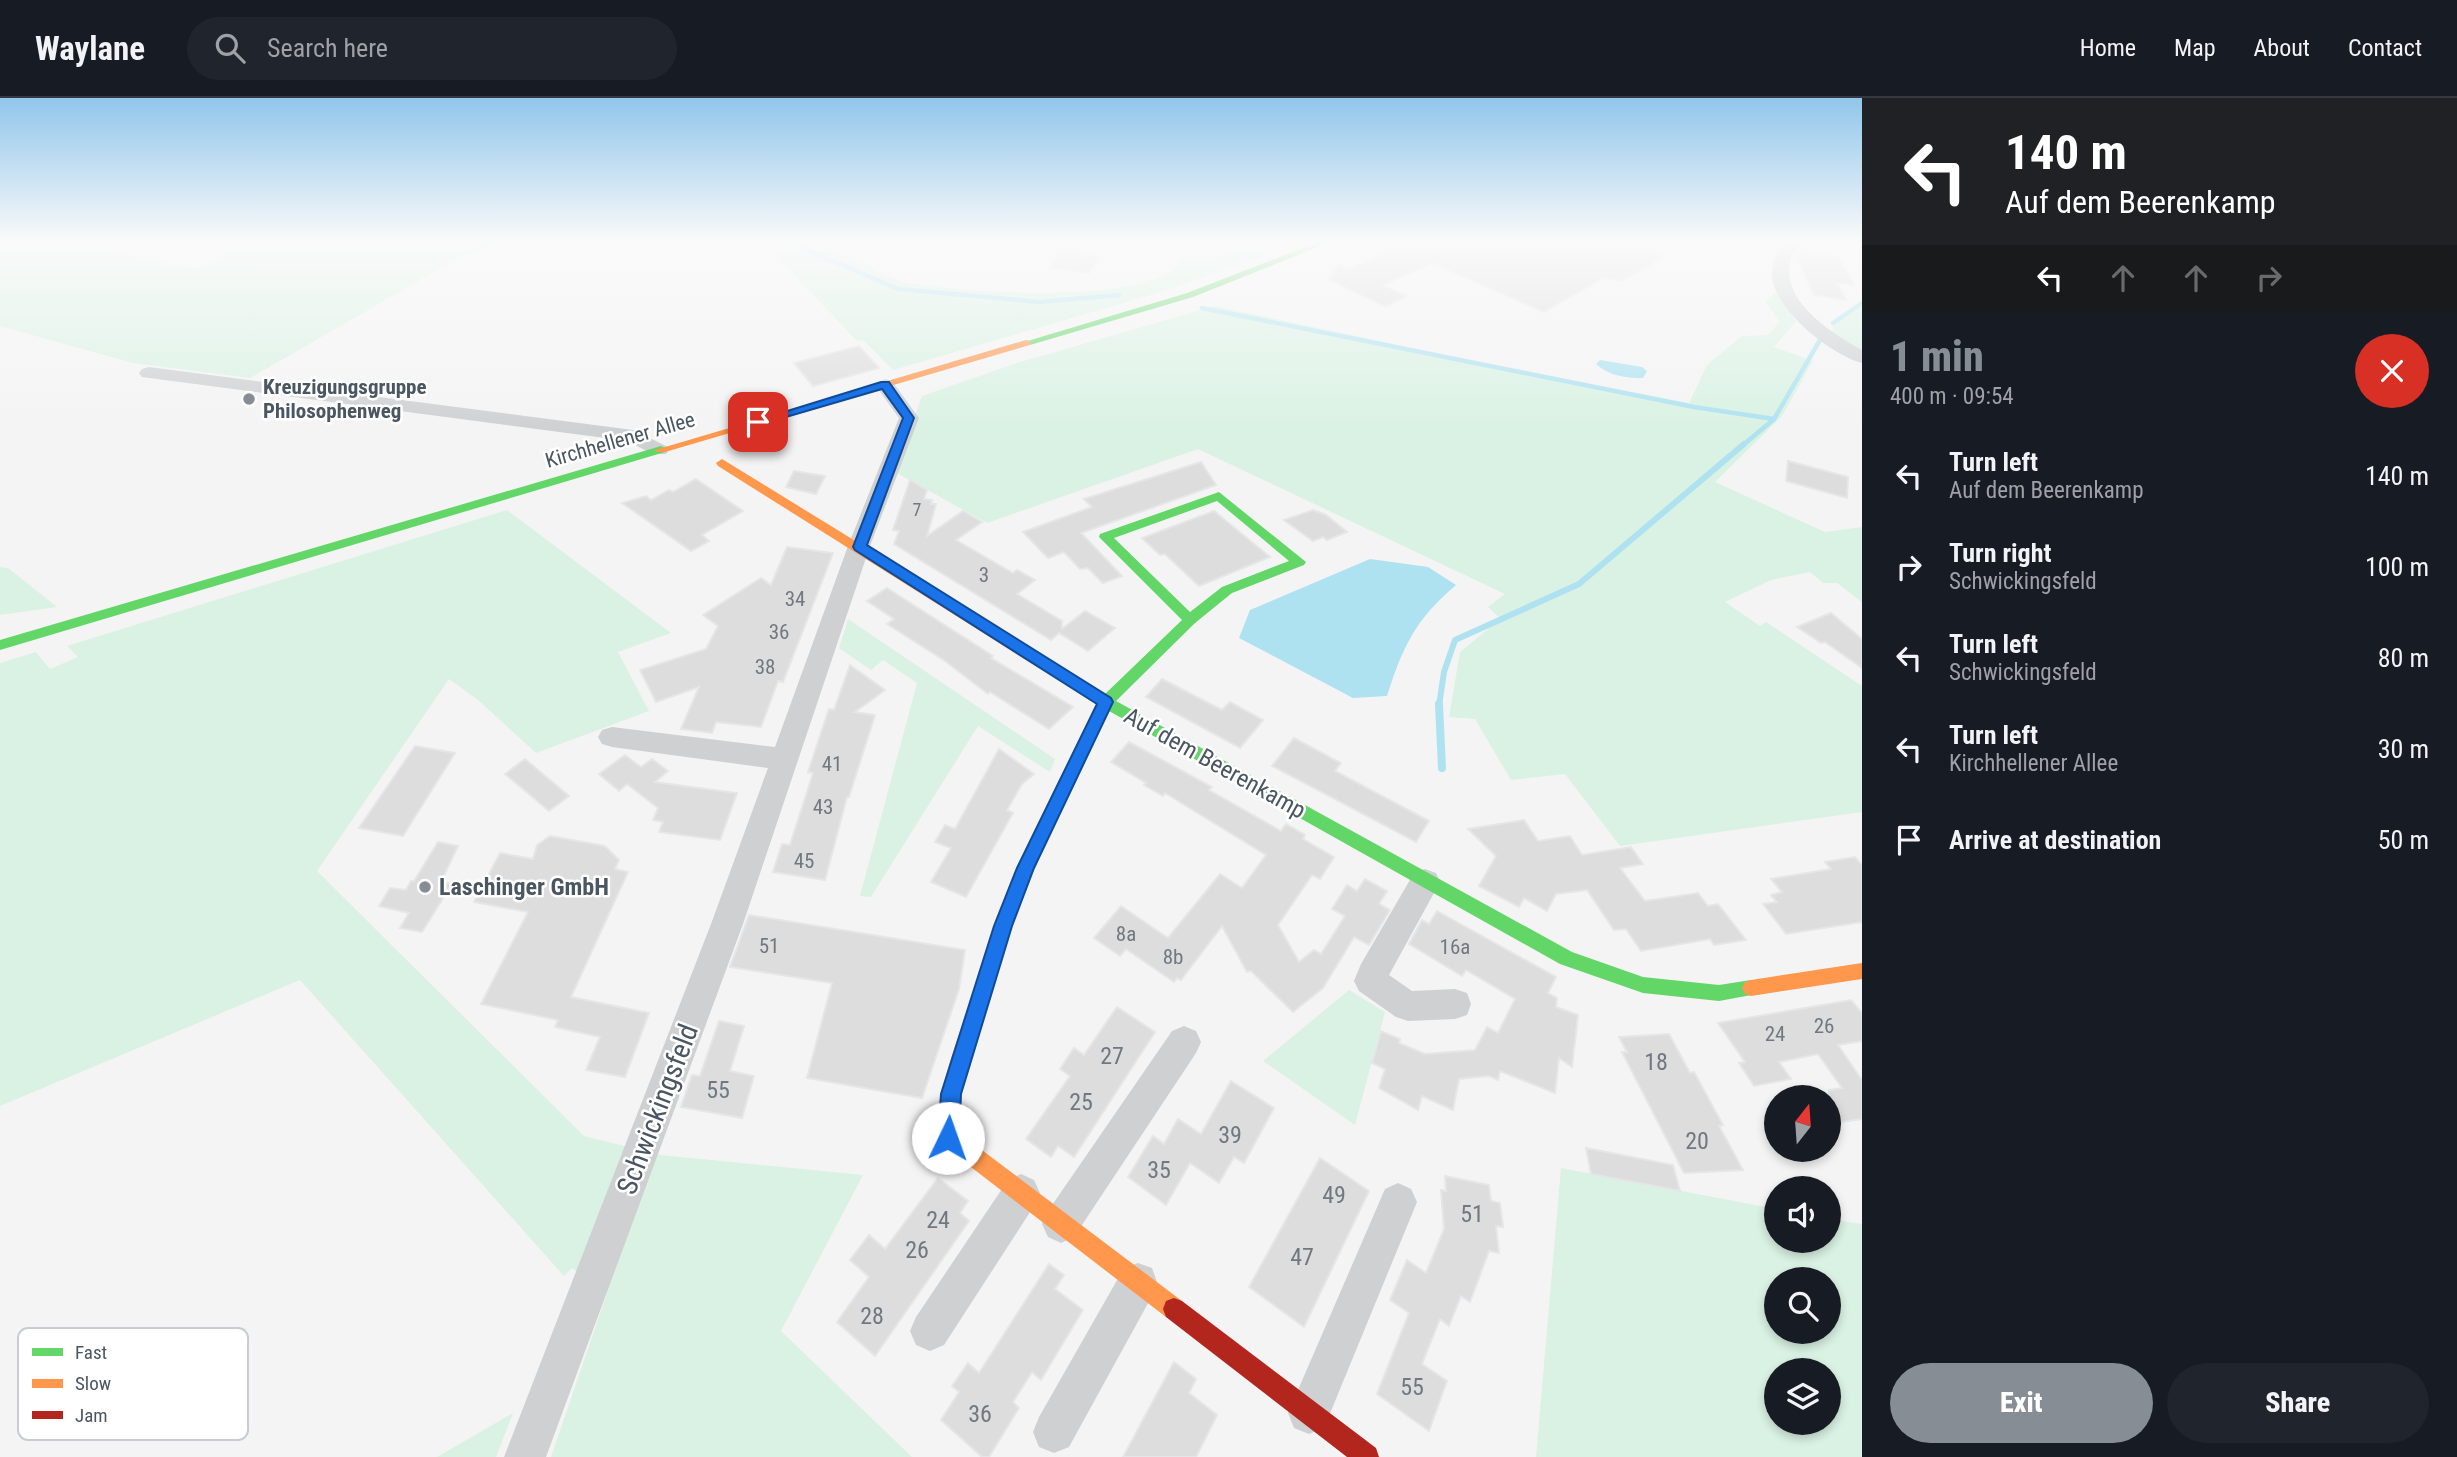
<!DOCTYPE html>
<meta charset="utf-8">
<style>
:root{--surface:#171b24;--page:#20242c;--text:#f1f3f6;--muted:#9ea1a6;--line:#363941;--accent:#868d94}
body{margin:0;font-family:"Roboto Condensed",sans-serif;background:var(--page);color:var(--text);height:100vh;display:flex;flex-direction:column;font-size:26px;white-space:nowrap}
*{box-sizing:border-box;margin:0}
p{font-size:23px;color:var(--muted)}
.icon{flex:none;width:38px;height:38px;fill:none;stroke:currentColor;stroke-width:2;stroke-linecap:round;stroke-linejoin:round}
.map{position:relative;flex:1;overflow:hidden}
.details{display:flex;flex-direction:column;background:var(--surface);width:595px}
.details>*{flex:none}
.hud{background:#202124;color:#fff;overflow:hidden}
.needle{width:46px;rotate:17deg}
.buttons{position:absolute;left:1764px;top:987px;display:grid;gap:14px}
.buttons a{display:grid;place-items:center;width:77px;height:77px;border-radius:50%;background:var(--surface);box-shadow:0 4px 10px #0003;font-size:35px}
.pin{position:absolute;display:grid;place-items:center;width:60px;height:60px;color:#fff;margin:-30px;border-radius:14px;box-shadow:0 4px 10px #0006}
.me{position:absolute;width:77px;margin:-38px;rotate:3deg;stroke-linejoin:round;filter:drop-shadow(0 0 5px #0008)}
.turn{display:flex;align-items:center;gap:24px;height:147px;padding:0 28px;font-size:32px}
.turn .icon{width:91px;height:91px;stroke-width:2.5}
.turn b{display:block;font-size:49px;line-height:60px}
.lanes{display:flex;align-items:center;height:66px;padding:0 28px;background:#0003;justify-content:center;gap:35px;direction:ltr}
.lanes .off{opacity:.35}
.round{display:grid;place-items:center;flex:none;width:74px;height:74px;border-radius:37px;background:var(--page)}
.summary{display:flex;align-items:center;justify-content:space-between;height:119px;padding:0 28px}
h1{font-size:42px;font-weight:800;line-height:52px;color:var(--accent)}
.action{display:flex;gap:14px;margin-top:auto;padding:14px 28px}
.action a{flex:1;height:80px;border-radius:42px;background:var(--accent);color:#fff;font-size:28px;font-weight:800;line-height:80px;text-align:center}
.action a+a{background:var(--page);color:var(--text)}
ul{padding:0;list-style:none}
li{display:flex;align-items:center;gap:21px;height:91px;padding:0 28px}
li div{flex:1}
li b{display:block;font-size:26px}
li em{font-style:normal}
header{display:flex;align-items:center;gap:42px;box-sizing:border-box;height:98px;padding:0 35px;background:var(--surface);border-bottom:2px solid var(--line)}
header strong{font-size:33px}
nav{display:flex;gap:38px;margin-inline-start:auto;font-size:24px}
.search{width:490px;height:63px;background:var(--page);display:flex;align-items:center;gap:18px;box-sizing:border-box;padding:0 24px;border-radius:38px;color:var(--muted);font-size:26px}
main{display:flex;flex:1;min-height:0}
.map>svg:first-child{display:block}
</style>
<header>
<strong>Waylane</strong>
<div class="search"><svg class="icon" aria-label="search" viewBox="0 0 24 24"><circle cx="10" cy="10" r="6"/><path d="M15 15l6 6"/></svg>Search here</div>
<nav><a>Home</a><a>Map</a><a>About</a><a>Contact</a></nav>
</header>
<main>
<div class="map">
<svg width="1862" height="1359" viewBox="0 0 1862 1359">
<rect width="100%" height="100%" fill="#f4f4f4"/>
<!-- green -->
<g fill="#d9f2e3" fill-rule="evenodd">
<polygon points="0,143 26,143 86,155 96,151 196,171 215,164 235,145 504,143 462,158 250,280 133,265 0,228"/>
<path d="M758,143C775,143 800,138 816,144C845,154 881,180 909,185C959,194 1158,210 1182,160L1220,159C1236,145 1257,142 1278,143L1267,157L1158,195L893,272L863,242L857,243L767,148Z"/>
<polygon points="1776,194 1796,223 1774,249 1813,263 1782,318 1715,384 1825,434 1862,429 1862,504 1837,485 1823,485 1810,474 1771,482 1725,504 1760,528 1766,524 1862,588 1862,714 1620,748 1565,676 1511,682 1475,621 1449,619 1460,554 1493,527 1503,523 1488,509 1505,496 1198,351 987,425 895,374 922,298 1017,265 1215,208 1521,273 1689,305 1707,267 1742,238 1768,237 1780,223 1765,203"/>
<polygon points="1862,206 1862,253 1832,234 1834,226"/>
<polygon points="507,412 671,535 618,554 649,613 536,655 478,602 449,581 317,773 584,1038 660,1057 863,1077 781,1233 912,1359 551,1359 607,1195 572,1170 564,1178 300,882 0,1008 0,565 36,554 50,571 78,559 67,548"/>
<polygon points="0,469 8,470 57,509 0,517"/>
<polygon points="848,521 1055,661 1050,674 978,628 871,799 860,798 917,585 883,562 871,572 839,550"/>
<polygon points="1349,892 1385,914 1355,1027 1263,963"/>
<path d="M1561,1070L1776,1111V1143H1829V1121L1862,1126V1359H1536ZM1776,1181H1829V1234H1776ZM1776,1272H1829V1325H1776Z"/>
<polygon points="513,1315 496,1359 437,1359"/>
</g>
<!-- water -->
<g fill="#aee2f0">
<path d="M1600,262L1642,269L1647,273L1643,280C1626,280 1609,278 1596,266Z"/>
<path d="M1370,461L1428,469L1456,487C1415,522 1403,548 1387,598L1353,600L1239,540L1250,512Z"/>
</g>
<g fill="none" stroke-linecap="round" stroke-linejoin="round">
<!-- stream-far2 -->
<g stroke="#aee2f0" stroke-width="4.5">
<polyline points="787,143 898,191 1039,204 1119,197"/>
<polyline points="470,153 498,143"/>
<polyline points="1202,210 1694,309 1774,321 1820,242"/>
<polyline points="1833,225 1862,205"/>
<polyline points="1742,348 1774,321"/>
</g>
<!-- stream-far1 -->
<polyline stroke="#aee2f0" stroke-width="6" points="1439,608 1444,574 1455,542 1579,486 1744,346"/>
<!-- stream -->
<polyline stroke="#aee2f0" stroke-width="8" points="1439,606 1442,670"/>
</g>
<!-- building -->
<g fill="#ddddde" stroke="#e5e6e7" stroke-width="2">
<polygon points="1427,143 1626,143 1666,158 1621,183 1603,180 1544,214 1433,165 1382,187 1406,198 1386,209 1328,181 1332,179 1338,167 1349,172 1402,146 1411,150"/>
<polygon points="1059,153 1069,153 1099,158 1089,175 1051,170"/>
<polygon points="1798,154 1838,159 1854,187 1837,185 1846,202 1814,197 1796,157"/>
<polygon points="859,248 879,270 813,288 794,265"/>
<polygon points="1788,363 1848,379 1847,400 1786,383"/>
<polygon points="1201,364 1216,387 1081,435 1122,478 1103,485 1088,470 1080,471 1064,454 1048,460 1023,434 1092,409 1084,401"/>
<polygon points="794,373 825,378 816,396 786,389"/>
<polygon points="696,381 743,413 702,437 709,443 691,453 622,405 646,398 651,402 669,392 673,394"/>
<polygon points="910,382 927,392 924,401 932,402 931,406 936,406 927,438 963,413 982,424 956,442 1013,475 1017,472 1035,482 1017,496 1062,523 1062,531 1085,513 1115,530 1088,553 1059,535 1051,542 894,446 899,433 893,432"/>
<polygon points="1313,412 1326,417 1347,434 1327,442 1323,439 1313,443 1284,422"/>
<polygon points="1214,413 1270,459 1199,488 1165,456 1160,457 1142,440"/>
<polygon points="787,449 833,455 783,584 778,583 761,629 716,624 712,635 681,631 699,589 656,604 640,572 706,551 718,528 703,517 761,480 771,487"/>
<polygon points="887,490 993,558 991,560 1073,609 1049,631 990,594 988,596 945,563 887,526 894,521 867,503"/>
<polygon points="1831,515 1862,541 1862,570 1825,544 1821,545 1797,529"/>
<polygon points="850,567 885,592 855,614 875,617 849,699 847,699 825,782 773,774 782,746 790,747 813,675 808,674 829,611 834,612"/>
<polygon points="1162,581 1222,612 1230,604 1263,622 1240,650 1146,599"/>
<polygon points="1294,640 1341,665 1335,673 1429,723 1416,744 1272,668"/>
<polygon points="1129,644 1212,689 1209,692 1281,733 1286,726 1305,737 1303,741 1334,759 1320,781 1312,777 1278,827 1299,864 1314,852 1321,856 1345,818 1332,811 1347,787 1357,793 1365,781 1387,793 1379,806 1390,812 1369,847 1354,839 1323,890 1293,914 1251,873 1247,874 1222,828 1181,882 1177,880 1174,884 1126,851 1120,858 1094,840 1121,808 1168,840 1220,776 1242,790 1266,757 1165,695 1163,698 1144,687 1146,685 1111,664"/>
<polygon points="415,648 455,655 403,738 359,730"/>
<polygon points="999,651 1034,676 1022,686 1007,712 1013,715 966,799 931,784 951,750 935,744 945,727 955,731"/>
<polygon points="625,657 641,669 652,661 668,673 655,684 737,695 720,742 659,734 663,724 653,722 658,710 627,686 619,693 599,676"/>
<polygon points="525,661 569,698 549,713 505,676"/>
<polygon points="1524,722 1538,743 1570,738 1582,757 1631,749 1643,766 1620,770 1645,803 1698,795 1708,808 1718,806 1746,842 1714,847 1710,841 1641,853 1626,831 1614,832 1587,792 1556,796 1547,813 1524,800 1519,809 1479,788 1496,758 1468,731"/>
<polygon points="550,738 605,748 619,762 615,771 628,774 571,899 649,915 625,979 586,972 600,939 555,929 558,922 481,906 528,814 474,804 500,755 533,761 537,747"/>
<polygon points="438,744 458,748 441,784 452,786 422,834 400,830 409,815 379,808 390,790 406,792 411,783 414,783"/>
<polygon points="1855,759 1862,767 1862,824 1786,836 1763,806 1777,804 1771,797 1782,794 1771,781 1831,771 1825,764"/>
<polygon points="1437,813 1556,879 1548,895 1557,900 1556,909 1578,917 1572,969 1559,960 1555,995 1500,973 1498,982 1489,978 1459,981 1453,1012 1422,998 1418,1012 1379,990 1385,971 1372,965 1381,933 1400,941 1399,945 1425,956 1475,952 1487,929 1498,935 1515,901 1466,872 1462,878 1409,846 1422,822 1429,826"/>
<polygon points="749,817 965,852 959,891 922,1000 807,980 832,885 730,869"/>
<polygon points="1851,902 1862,915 1862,943 1838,947 1862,982 1862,1021 1835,1025 1829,1016 1829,992 1842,990 1818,956 1779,964 1791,981 1754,988 1739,965 1745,964 1718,925"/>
<polygon points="1117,909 1155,934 1074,1059 1058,1048 1051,1059 1026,1041 1070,978 1060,971 1074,950 1084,957"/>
<polygon points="719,923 744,928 730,973 754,978 742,1020 681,1009 692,977 700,978"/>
<polygon points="1669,936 1690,975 1694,974 1723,1027 1719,1028 1743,1072 1684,1075 1622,954 1627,954 1619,939"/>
<polygon points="1231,983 1274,1010 1244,1065 1234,1059 1219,1085 1190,1065 1166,1107 1128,1079 1153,1038 1164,1046 1178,1021 1201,1036"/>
<polygon points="1586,1050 1673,1067 1680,1093 1591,1076"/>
<polygon points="1320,1060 1369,1093 1304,1229 1249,1189"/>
<polygon points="1445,1078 1489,1087 1491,1103 1500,1105 1503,1129 1496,1128 1499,1155 1489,1153 1470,1204 1461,1198 1449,1228 1440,1221 1422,1266 1447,1283 1429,1333 1377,1296 1409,1215 1390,1202 1407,1162 1426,1175 1444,1131 1441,1092 1446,1093"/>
<polygon points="938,1080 968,1103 960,1115 969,1123 875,1258 837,1224 869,1179 850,1162 869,1137 885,1151"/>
<polygon points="1049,1166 1064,1177 1055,1191 1083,1212 1041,1282 1032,1274 1013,1304 1019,1310 989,1359 982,1359 941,1322 959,1294 952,1288 968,1265 979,1275"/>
<polygon points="1174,1264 1196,1281 1189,1295 1217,1317 1196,1359 1123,1359"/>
</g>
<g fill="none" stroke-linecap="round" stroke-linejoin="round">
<!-- street -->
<g fill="#ced0d2" fill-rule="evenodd">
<path d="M1787,143H1803C1799,149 1793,155 1791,161C1778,202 1833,236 1862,252V265C1831,257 1773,211 1772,177C1771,163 1779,153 1787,143Z"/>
<polygon points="149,269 633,332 666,348 669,352 666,356 652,356 628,343 142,279 139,275 142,271"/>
<polygon points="885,281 892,283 919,320 870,448 743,826 546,1359 504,1359 711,826 768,670 612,649 602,646 598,639 602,632 612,629 775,649 848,448 899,320 875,287"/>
<polygon points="1425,771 1436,775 1440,784 1389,877 1412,893 1455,891 1467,895 1471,906 1467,917 1455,921 1408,923 1396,919 1359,893 1354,883 1361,866 1414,775"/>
<polygon points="1184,928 1196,933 1201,944 1196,955 1074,1139 1061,1145 1048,1139 1042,1126 1048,1113 1172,933"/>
<polygon points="1021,1076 1034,1082 1040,1095 1034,1108 944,1247 930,1253 916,1247 910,1233 916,1219 1008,1082"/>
<polygon points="1398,1085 1411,1091 1417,1104 1324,1330 1309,1336 1294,1330 1288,1315 1385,1091"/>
<polygon points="1138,1165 1152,1170 1157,1184 1152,1198 1069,1349 1054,1355 1039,1349 1033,1334 1039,1319 1124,1170"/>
</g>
<!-- fast -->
<g fill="#63d668" fill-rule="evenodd">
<polygon points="1321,143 1333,143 1193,199 1030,247 1021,245 1187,195"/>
<polygon points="661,348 665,350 665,354 0,552 0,542"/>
<path d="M1219,394L1306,464L1304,467L1232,495L1195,525L1116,603L1572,854L1643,879L1719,887L1751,882L1757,884L1760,890L1757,896L1719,903L1643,895L1560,866L1109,613L1034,770L1012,828L986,911L979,914L972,911L970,905L994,828L1018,770L1098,606L1037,566L1039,562H1049L1105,596L1182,522L1099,439L1100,436ZM1217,403L1289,463L1222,489L1190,514L1114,440Z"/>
</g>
<!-- slow -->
<g fill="#ff974d" fill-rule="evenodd">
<polygon points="1026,242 1030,243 1030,247 665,354 657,354 655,352"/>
<polygon points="722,361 1049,562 1051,566 1049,570 1039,570 718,368 716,365"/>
<polygon points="1862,865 1862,881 1751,898 1745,896 1742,890 1745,884 1751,882"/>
<path d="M979,896L986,899L988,905L961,996L958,1034L1182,1203L1185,1211L1182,1219L1174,1222L1166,1219L941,1046C928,1015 959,938 970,905L972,899Z"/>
</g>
<!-- jam -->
<polygon fill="#b3261e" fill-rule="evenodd" points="1174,1200 1182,1203 1376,1350 1379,1359 1347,1359 1166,1219 1163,1211 1166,1203"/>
</g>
<!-- sky -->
<linearGradient id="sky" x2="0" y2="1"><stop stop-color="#91c6eb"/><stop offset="0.43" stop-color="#fafafa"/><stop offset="1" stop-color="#fafafa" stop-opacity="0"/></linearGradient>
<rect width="1862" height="333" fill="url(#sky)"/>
<!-- route -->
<polygon fill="#1a73e8" stroke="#114b97" stroke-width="2" points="881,284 889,284 914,320 867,447 1111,600 1113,604 1034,770 1012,828 961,996 959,1040 956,1047 948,1050 941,1047 938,1040 941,996 994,828 1017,770 1097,606 855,452 853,449 903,320 882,291 762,326 752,324"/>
<!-- markers -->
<g fill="#868d94" stroke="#fff" stroke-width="2.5">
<circle cx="249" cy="301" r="7"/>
<circle cx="425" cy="789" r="7"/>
</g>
<g text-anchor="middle" stroke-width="5" stroke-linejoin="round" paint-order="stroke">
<!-- far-number labels -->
<g font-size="18" fill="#707881">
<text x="917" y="418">7</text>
</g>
<!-- far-poi labels -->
<g font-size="21" font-weight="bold" fill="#4a5661" stroke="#fff" text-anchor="start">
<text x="263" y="296">Kreuzigungsgruppe<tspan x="263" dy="24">Philosophenweg</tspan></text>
</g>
<!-- far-street labels -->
<g font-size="21" fill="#4a5661" stroke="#fff">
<text transform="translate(620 342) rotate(-16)" y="7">Kirchhellener Allee</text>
</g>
<!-- number labels -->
<g font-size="21" fill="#707881">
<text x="984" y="484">3</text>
<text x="795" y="508">34</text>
<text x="779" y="541">36</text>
<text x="765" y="576">38</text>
<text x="832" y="673">41</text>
<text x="823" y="716">43</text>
<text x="804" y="770">45</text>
<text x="1126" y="843">8a</text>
<text x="769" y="855">51</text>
<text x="1455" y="856">16a</text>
<text x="1173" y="866">8b</text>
<text x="1824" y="935">26</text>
<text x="1775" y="943">24</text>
</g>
<!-- street labels -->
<g font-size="24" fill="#4a5661" stroke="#fff">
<text transform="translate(1215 665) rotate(29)" y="8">Auf dem Beerenkamp</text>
</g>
<!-- poi labels -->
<g font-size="24" font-weight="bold" fill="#4a5661" stroke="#fff" text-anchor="start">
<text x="439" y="797">Laschinger GmbH</text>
</g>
<!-- near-number labels -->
<g font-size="24" fill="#707881">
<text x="1112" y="966">27</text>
<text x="1656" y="972">18</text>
<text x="718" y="1000">55</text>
<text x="1081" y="1012">25</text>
<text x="1230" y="1045">39</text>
<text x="1697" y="1051">20</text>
<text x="1159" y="1080">35</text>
<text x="1334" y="1105">49</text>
<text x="1472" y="1124">51</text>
<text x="938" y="1130">24</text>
<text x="917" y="1160">26</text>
<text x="1302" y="1167">47</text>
<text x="872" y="1226">28</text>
<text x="1412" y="1297">55</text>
<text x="980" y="1324">36</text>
</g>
<!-- near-street labels -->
<g font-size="28" fill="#4a5661" stroke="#fff">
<text transform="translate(657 1011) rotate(-69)" y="10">Schwickingsfeld</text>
</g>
</g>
<!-- legend -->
<rect x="18" y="1230" width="230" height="112" rx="10" fill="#fff" stroke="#c9ccd0" stroke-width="2"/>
<rect x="32" y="1250" width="31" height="8" fill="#63d668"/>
<rect x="32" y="1281" width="31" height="9" fill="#ff974d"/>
<rect x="32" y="1313" width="31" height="8" fill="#b3261e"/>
<g font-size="19" fill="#4a5661">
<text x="75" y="1261">Fast</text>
<text x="75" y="1292">Slow</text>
<text x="75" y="1324">Jam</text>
</g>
</svg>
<div class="buttons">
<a><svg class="needle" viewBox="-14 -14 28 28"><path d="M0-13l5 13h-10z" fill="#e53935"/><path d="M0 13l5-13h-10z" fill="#9ea1a6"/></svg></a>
<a><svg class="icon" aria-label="sound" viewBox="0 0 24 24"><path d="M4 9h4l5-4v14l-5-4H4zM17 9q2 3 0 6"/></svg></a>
<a><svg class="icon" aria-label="search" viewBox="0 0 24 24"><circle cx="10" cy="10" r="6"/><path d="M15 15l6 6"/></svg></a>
<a><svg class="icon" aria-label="layers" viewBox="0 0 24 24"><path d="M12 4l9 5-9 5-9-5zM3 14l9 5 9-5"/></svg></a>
</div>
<div class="pin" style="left:758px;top:324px;background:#d93025"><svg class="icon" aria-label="arrive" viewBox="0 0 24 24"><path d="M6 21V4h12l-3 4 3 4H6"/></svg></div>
<svg class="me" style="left:948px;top:1040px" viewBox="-20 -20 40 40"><circle r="19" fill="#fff"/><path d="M0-13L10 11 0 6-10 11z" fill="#1a73e8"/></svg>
</div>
<section class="details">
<div class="hud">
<div class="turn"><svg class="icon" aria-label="left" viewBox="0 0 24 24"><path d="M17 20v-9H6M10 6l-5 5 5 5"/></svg><div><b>140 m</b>Auf dem Beerenkamp</div></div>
<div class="lanes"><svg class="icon" aria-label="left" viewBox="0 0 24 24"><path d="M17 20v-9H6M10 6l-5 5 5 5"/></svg><svg class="icon off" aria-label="ahead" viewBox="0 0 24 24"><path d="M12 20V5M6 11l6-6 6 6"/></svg><svg class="icon off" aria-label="ahead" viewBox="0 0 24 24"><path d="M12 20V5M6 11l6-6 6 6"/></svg><svg class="icon off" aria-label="right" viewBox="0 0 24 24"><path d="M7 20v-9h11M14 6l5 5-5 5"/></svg></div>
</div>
<div class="summary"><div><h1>1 min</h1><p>400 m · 09:54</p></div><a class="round" style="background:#d93025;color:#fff"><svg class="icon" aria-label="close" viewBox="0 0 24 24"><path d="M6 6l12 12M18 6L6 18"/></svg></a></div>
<ul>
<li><svg class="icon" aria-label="left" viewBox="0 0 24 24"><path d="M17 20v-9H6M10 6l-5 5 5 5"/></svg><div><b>Turn left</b><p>Auf dem Beerenkamp</p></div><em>140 m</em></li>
<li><svg class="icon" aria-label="right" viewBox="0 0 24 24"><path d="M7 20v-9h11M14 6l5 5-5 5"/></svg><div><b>Turn right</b><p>Schwickingsfeld</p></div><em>100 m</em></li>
<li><svg class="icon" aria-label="left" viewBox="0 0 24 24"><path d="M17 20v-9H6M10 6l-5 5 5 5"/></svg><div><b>Turn left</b><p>Schwickingsfeld</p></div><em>80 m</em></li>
<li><svg class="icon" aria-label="left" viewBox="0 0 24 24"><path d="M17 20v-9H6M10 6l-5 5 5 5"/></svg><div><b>Turn left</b><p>Kirchhellener Allee</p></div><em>30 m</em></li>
<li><svg class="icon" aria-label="arrive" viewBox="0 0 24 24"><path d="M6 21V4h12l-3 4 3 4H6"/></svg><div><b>Arrive at destination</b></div><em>50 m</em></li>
</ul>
<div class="action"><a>Exit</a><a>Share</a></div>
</section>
</main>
